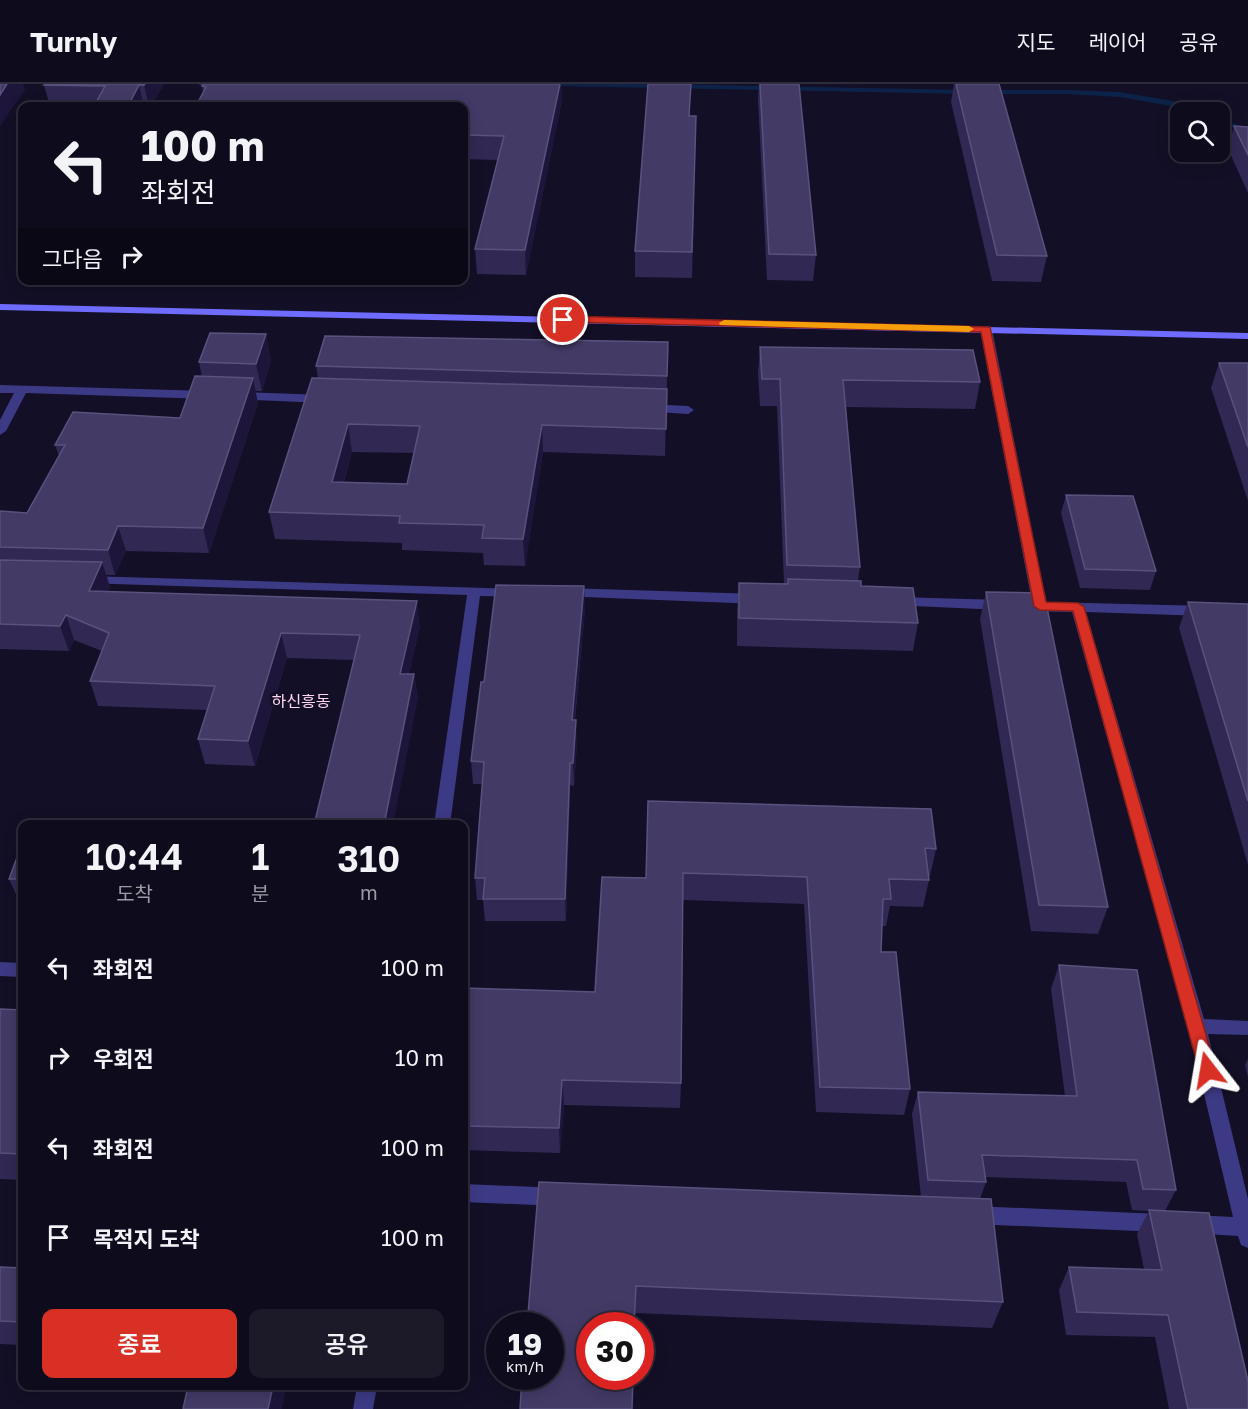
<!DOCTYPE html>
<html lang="ko">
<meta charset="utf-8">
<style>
:root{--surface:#0e0b1c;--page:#1c1929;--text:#f1f3f6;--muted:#9b9ba3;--line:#2e2b3b;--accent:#d93025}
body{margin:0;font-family:"Golos Text","Noto Sans KR",sans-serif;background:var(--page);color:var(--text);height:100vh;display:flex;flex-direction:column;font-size:22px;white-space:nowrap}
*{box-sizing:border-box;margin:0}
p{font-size:20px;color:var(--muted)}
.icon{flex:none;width:33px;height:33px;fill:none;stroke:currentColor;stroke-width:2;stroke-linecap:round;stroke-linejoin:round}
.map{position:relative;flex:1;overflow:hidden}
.sheet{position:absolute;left:18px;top:736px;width:450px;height:570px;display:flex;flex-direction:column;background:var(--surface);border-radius:12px;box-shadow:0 3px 15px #0003,0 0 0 2px var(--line)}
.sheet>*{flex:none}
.banner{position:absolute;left:18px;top:18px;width:450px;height:183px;border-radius:12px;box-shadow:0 3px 15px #0003,0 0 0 2px var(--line);background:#0e0b1c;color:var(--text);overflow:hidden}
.tools{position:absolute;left:1170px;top:18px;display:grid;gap:12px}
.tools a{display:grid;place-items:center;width:60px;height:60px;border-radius:12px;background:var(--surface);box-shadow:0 3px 15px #0003,0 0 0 2px var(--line);font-size:30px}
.speed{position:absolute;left:486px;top:1228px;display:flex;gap:12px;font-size:30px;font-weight:700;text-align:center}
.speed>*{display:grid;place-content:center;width:78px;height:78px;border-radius:50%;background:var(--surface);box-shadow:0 3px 15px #0003,0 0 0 2px var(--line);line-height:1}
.speed small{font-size:15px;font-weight:400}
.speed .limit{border:9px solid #d22;background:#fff;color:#111}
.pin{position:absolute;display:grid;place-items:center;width:51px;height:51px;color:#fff;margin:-26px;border:3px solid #fff;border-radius:50%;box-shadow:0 2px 6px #0007}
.me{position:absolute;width:66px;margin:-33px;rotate:346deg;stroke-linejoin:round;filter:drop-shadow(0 0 4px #0008)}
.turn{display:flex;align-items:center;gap:21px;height:126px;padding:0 24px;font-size:27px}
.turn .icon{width:78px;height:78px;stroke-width:2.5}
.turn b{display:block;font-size:42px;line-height:51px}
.then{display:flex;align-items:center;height:57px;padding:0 24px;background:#0003;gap:12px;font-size:22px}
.eta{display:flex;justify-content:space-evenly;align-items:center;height:102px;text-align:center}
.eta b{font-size:36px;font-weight:600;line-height:42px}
.cta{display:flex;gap:12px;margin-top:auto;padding:12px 24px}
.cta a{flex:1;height:69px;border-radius:12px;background:var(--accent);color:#fff;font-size:24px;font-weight:600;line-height:69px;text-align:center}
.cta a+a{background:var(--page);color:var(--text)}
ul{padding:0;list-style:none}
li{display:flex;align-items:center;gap:18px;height:90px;padding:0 24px}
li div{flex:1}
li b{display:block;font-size:22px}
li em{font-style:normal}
header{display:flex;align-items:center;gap:36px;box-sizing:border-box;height:84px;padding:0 30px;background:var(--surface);border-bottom:2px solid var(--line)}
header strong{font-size:28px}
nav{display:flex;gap:33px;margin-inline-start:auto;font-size:21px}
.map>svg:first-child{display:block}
</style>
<header>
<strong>Turnly</strong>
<nav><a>지도</a><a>레이어</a><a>공유</a></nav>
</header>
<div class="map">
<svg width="1248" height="1325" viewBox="0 0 1248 1325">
<rect width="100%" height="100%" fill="#130f26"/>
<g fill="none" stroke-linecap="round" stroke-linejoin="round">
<!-- stream -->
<g fill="#0c2248" fill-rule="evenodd">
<polygon points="551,0 668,0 968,6 972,8 968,10 555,2"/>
<polygon points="982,6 1066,6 1120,8 1173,17 1203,28 1193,28 1171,22 1120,13 1066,10 982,10"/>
<polygon points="1220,35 1248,44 1248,49 1220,39"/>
</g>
<!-- lane -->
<g fill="#3d3a85" fill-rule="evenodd">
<polygon points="0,301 208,307 214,311 208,315 26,309 6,347 0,351 0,336 14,309 0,309"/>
<polygon points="238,308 325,311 331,315 325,319 234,315 234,309"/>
<polygon points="646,320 688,322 694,326 688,330 642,327 640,324"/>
</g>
<!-- street -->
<g fill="#3d3a85" fill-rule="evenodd">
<polygon points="986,242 992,245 1046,518 1206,522 1213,527 1206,532 1086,528 1204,935 1248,937 1248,951 1208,950 1248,1115 1248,1164 1241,1161 1238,1152 1191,1149 1184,1146 1181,1140 1184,1134 1191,1131 1233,1133 1188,942 1072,528 1026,527 1019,522 1021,519 1032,518 980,245"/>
<polygon points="87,492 521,505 523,508 521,511 516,513 480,512 450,741 434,741 467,511 82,499 80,496 82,493"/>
<polygon points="564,504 759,510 766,515 759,520 559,512 557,509"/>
<polygon points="897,513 1002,516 1009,521 1002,526 892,521 890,518 892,515"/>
<polygon points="0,878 22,879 22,893 0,892"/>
<polygon points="464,1100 559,1104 566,1107 568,1113 566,1119 559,1122 464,1118"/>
<polygon points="973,1122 1161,1130 1168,1133 1171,1139 1168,1145 1161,1148 973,1140 966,1137 963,1131 966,1125"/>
<polygon points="357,1302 377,1302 373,1325 353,1325"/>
</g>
<!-- secondary -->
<polygon fill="#6f6bff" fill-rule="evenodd" points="0,220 1248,249 1248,255 0,226"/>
</g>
<!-- wall -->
<g fill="#312854" fill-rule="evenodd">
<polygon points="164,0 151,22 50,22 44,1"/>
<polygon points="198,0 562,0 562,16 526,191 477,190 475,165 498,76 464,75 464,22 203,9 202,2"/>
<polygon points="759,0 799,0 816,171 813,197 767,196 758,15"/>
<polygon points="954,0 999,0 1047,172 1041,198 992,197 951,18"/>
<polygon points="690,32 696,32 692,194 635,193 635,167"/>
<polygon points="1234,42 1248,43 1248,109 1228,65"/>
<polygon points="266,250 271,277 262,307 255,307 258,319 209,469 126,467 115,491 106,491 110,503 108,507 420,542 409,590 414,590 418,615 354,576 287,574 255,682 205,680 198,655 207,626 98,622 90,597 102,567 74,556 69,567 0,565 0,427 27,429 59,372 55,361 180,334 202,293 199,278"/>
<path d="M668,258L665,372L543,368L525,482L484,481L483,469L402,466V459L275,455L269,428L318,294L316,282ZM352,368L414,369L407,400L344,398Z"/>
<polygon points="760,263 980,298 975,325 846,323 860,483 858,497 861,502 918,539 913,567 737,562 737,527 739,499 784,500 777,322 760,322 758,289"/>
<polygon points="1219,279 1248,279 1248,417 1211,304"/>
<polygon points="1066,411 1156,487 1150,506 1080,504 1061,429"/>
<polygon points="986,508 1108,823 1098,850 1031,847 980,535"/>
<polygon points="1188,518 1248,520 1248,781 1179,544"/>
<polygon points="585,525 575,636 577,659 574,702 570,701 566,837 485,837 483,816 477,816 475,794 482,700 473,700 471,677 484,598"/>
<polygon points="648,717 936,765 930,792 928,792 929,796 923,823 890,822 886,842 882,842 881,868 910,1005 904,1031 816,1028 804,820 683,816 681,999 680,1024 564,1021 560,1069 464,1066 464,904 595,908 646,794"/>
<polygon points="22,760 22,821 21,821 9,795"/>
<polygon points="1059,881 1137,886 1176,1106 1165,1127 1209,1129 1248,1297 1248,1325 1169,1325 1155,1253 1066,1251 1059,1206 1069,1183 1144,1185 1137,1150 1149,1127 1132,1126 1126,1098 985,1093 986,1098 980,1115 991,1115 1003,1218 992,1244 635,1229 635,1242 590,1242 590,1293 633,1293 632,1325 520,1325 522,1293 550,1293 550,1242 527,1242 539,1098 921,1113 912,1030 918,1008 1065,1012 1051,905"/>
<polygon points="0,925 22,926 22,1096 0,1095"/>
<polygon points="1248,975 1248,993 1245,981"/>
<polygon points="0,1183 22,1184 22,1261 0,1260"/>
</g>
<!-- shaded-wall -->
<g fill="#1d163a">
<polygon points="7,0 23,0 25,6 0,42 0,11"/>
<polygon points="145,0 164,0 151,22 149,22 144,1"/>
<polygon points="560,0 562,0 562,16 526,191 525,166"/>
<polygon points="139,1 144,22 128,22"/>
<polygon points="266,250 271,277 262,307 256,280"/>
<polygon points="253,294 258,319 209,469 203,444"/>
<polygon points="348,340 352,368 336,425 332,398"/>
<polygon points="542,341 543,368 525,482 523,455"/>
<polygon points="118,442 126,467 115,491 108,466"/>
<polygon points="102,478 110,503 97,532 89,507"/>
<polygon points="584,502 585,525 572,659 572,636"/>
<polygon points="417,517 420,542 404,615 400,590"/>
<polygon points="66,531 74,556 69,567 60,542"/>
<polygon points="281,549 287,574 255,682 248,657"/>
<polygon points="414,590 418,615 393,741 384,741"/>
<polygon points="576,636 577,659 574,702 573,679"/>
<polygon points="570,679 570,701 566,837 565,815"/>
<polygon points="562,996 564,1021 560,1069 559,1044"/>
<polygon points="273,1302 287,1302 282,1325 268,1325"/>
</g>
<!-- building -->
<g fill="#433a66" stroke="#5a527e" stroke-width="1.5" fill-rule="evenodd">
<polygon points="0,0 7,0 0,11"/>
<polygon points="45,0 145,0 144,1 139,1 128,22 94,22 105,2 44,1"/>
<polygon points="203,0 560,0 525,166 475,165 504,52 464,51 464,22 196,22 206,3 202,2"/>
<polygon points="648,0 691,0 689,32 696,32 692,168 635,167"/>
<polygon points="760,0 799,0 816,171 769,170"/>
<polygon points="956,0 999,0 1047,172 997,171"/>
<polygon points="1234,42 1248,43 1248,71"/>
<polygon points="210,249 266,250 256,280 199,278"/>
<polygon points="325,252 668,258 667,292 316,282"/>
<polygon points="760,263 973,266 980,298 843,296 860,483 787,481 780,295 762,295"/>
<polygon points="1219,279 1248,279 1248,363"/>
<polygon points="195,292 253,294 203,444 118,442 108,466 0,463 0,427 27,429 65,361 55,361 73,328 180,334"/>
<path d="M312,294L667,305L666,345L542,341L523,455L482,454L484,441L399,439L400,432L269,428ZM348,340L420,342L407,400L332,398Z"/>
<polygon points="1066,411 1133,412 1156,487 1085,485"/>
<polygon points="0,476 102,478 89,507 417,517 400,590 414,590 384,741 314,741 360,551 281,549 248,657 198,655 215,602 90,597 109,549 66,531 60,542 0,540"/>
<polygon points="788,495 861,497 861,502 913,504 918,539 739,534 739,499 788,500"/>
<polygon points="496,501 584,502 572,636 576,636 573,679 570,679 565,815 483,815 485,794 475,794 484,678 471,677 481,598 484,598"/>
<polygon points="986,508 1044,509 1108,823 1039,821"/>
<polygon points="1188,518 1248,520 1248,717"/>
<polygon points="648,717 931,725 936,765 925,764 929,796 889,795 891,815 883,815 881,868 896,868 910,1005 820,1003 807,793 683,789 681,999 562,996 559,1044 464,1042 464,904 595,908 602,793 646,794"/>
<polygon points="31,738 132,741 30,741"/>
<polygon points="22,760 22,795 9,795"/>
<polygon points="1059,881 1137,886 1176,1106 1143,1105 1137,1076 982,1071 986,1098 928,1096 918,1008 1077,1012"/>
<polygon points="0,925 22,926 22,1070 0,1069"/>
<polygon points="539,1098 991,1115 1003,1218 636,1202 634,1242 590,1242 590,1293 633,1293 632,1325 520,1325 522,1293 550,1293 550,1242 527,1242"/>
<polygon points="1149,1126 1209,1129 1248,1297 1248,1325 1188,1325 1168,1231 1077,1228 1069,1183 1162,1186"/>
<polygon points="0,1183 22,1184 22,1238 0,1237"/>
<polygon points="188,1302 273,1302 268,1325 183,1325"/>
</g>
<!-- route -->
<polygon fill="#d93025" stroke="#8d1f18" stroke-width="1.5" points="563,232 990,243 1046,518 1078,519 1084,523 1216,986 1213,991 1208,993 1202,991 1199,986 1073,527 1040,526 1034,522 981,248 560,238 558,236"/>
<!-- slow -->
<polygon fill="#f59e0b" points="724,236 969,242 974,245 969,248 720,241 719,239"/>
<g text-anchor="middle" stroke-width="6" stroke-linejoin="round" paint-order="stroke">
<!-- neighbourhood labels -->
<g font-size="16" fill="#ffd6f0" stroke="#130f26">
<text x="301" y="623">하신흥동</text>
</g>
</g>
</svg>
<div class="tools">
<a><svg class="icon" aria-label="search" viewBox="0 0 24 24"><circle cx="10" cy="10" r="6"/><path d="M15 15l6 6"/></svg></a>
</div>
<div class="speed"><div>19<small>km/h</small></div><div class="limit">30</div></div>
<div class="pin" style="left:563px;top:236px;background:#d93025"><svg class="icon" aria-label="arrive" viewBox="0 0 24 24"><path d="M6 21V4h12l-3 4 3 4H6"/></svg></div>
<svg class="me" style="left:1208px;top:986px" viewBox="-20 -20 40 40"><path d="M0-17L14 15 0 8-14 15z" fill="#d93025" stroke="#fff" stroke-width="4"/></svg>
<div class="banner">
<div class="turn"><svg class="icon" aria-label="left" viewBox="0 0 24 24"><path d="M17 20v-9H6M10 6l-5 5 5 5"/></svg><div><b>100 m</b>좌회전</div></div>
<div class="then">그다음<svg class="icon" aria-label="right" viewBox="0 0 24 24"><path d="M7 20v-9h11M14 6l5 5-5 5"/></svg></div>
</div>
<section class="sheet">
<div class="eta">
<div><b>10:44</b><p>도착</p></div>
<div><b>1</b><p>분</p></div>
<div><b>310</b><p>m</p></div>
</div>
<ul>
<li><svg class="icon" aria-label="left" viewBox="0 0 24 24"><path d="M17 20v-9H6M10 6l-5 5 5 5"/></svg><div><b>좌회전</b></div><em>100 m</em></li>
<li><svg class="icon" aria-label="right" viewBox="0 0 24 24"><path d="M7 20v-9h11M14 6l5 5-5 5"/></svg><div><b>우회전</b></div><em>10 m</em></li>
<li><svg class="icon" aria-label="left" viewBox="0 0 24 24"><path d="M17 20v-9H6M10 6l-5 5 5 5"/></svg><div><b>좌회전</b></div><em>100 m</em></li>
<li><svg class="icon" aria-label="arrive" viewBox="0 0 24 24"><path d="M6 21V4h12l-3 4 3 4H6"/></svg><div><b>목적지 도착</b></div><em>100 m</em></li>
</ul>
<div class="cta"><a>종료</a><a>공유</a></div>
</section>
</div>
